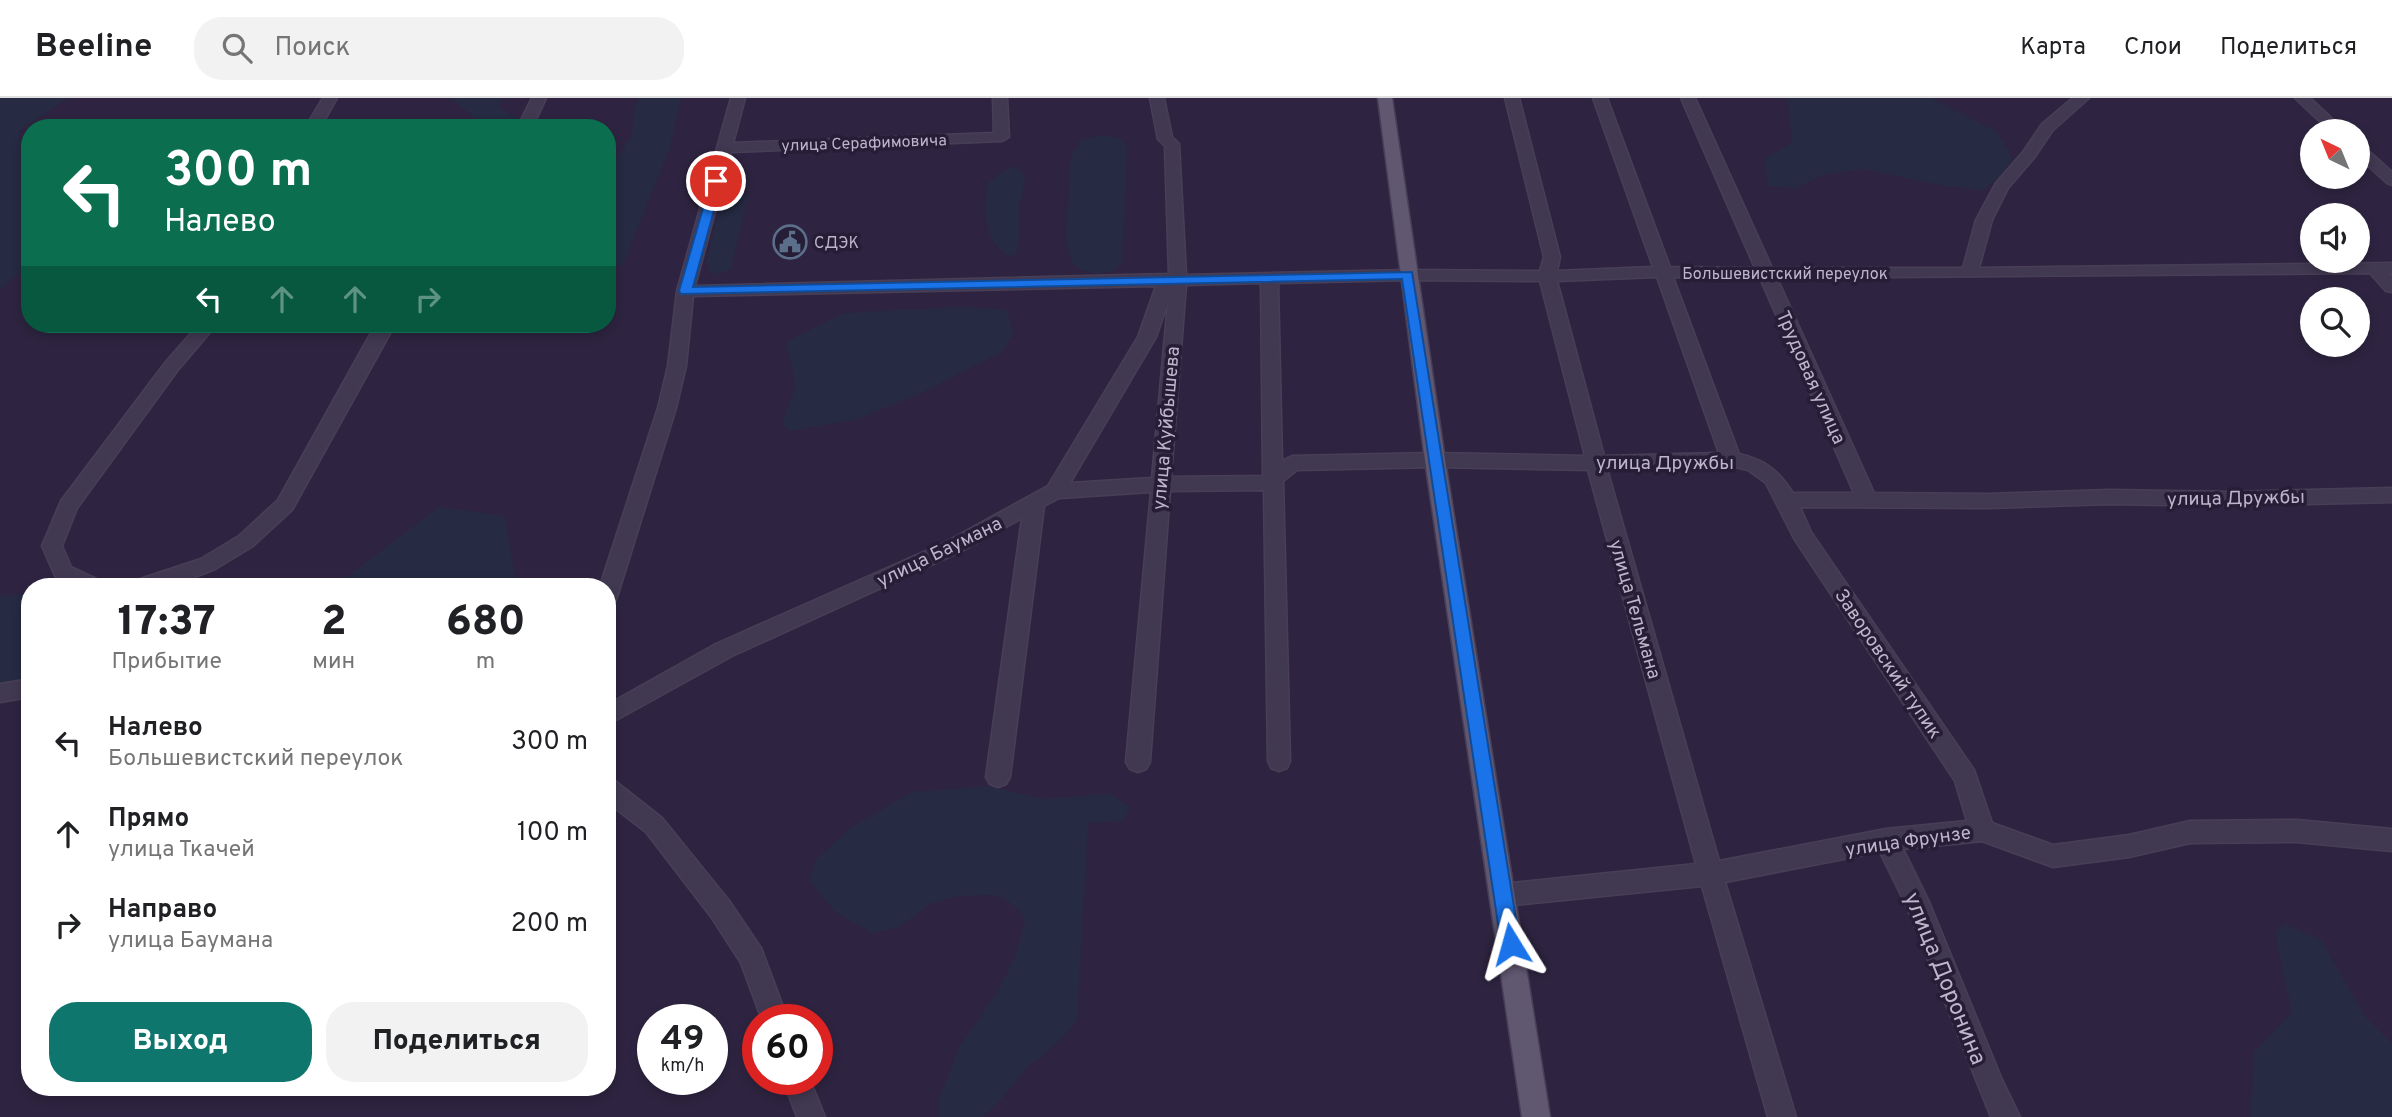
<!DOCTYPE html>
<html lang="ru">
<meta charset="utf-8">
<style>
:root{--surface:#fff;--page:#f2f2f2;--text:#202124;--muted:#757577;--line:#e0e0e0;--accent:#0f766e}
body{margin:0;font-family:Overpass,sans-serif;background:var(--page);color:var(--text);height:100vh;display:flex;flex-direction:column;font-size:26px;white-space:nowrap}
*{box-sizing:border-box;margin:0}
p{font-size:23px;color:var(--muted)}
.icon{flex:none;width:38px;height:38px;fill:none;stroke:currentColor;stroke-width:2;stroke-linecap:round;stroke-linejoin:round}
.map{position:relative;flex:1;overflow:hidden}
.side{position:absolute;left:21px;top:480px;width:595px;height:518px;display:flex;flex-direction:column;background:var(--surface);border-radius:28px;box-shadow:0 4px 10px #0003}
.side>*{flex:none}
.top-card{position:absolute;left:21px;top:21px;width:595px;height:214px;border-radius:28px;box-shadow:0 4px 10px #0003;background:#0b6e4f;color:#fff;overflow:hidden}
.needle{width:46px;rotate:317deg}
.tools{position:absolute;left:2300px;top:21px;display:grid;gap:14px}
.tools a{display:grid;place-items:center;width:70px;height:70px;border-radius:50%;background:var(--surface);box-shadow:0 4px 10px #0003;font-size:35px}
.speed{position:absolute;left:637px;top:906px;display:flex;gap:14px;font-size:35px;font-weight:700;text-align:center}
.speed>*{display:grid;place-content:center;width:91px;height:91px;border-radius:50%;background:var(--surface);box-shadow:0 4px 10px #0003;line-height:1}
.speed small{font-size:18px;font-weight:400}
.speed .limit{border:10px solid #d22;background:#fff;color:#111}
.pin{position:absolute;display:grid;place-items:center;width:60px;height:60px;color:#fff;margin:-30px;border:4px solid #fff;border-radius:50%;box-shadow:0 2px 7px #0007}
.me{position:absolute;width:77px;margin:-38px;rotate:352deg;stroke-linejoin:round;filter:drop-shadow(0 0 5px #0008)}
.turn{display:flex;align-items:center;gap:24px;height:147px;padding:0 28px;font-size:32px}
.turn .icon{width:91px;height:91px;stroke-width:2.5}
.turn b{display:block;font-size:49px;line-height:60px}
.lanes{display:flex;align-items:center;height:66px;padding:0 28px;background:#0003;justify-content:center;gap:35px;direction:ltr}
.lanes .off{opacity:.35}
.eta{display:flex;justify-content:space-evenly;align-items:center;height:119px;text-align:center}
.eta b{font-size:42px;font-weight:800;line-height:49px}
.primary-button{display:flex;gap:14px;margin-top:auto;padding:14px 28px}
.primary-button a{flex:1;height:80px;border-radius:28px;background:var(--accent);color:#fff;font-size:28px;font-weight:800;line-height:80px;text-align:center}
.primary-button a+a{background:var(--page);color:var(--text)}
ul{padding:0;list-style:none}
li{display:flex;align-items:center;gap:21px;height:91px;padding:0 28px}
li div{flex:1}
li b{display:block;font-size:26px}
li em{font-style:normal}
header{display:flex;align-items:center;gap:42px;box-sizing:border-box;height:98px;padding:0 35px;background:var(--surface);border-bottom:2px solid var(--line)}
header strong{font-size:33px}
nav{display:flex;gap:38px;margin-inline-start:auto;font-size:24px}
.search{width:490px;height:63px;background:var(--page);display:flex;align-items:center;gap:18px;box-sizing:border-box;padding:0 24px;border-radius:28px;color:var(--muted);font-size:26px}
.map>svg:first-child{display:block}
</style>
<header>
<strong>Beeline</strong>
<div class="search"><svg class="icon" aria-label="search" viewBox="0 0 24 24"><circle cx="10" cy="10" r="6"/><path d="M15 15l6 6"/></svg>Поиск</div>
<nav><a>Карта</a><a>Слои</a><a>Поделиться</a></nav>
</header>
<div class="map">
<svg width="2392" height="1019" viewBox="0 0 2392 1019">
<rect width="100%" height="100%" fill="#2e2441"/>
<!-- green -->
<g fill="#262a42">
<polygon points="0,0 68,0 19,33 24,67 30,69 30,166 0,191"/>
<polygon points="451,0 500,0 502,2 499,10 517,20 513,30 487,30"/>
<polygon points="639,0 681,0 670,49 623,166 607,174 607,77 632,36 634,14"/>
<polygon points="1788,0 1931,0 1997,34 2013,61 1999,79 1983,92 1935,86 1863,71 1825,76 1796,90 1768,88 1765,60 1792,45"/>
<polygon points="1100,37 1120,40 1127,50 1122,165 1114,173 1096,176 1082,172 1072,165 1066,141 1071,57 1082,42"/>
<path d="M1011,68L1022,73L1025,85L1019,107V140L1016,155L1011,159C982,143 984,114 988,85Z"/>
<polygon points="734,91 748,99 731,171 716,176 709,173 706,164 723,96 726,92"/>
<polygon points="961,209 1006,212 1014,234 1002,254 921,295 857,321 789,333 782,325 796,288 786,244 844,215"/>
<polygon points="439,409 505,418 516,488 335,488"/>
<polygon points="30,496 30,580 0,585 0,498"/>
<polygon points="989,688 1041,701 1110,696 1130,709 1124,723 1088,725 1077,921 1070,932 1041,960 1029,966 1001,1002 983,1019 940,1019 939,1000 960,948 998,893 1015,859 1025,824 1021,814 1004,800 993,797 956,798 930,806 899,829 873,835 835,814 810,783 816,761 851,730 912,694"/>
<polygon points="2285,826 2322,843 2365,919 2392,946 2392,1019 2251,1019 2254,954 2292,915 2275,834"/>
</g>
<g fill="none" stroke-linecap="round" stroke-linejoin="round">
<defs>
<g id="minor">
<polygon points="323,0 337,0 320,30 305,30"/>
<polygon points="532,0 546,0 532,30 517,30"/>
<path d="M731,0H745L733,45L994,35L993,0H1007L1009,39L1002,43L731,54L695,188L1169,176L1165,48L1158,41L1150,0H1164L1172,39L1179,46L1186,177L1408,172L1540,173L1544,159L1505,0H1519L1560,159L1557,173L1653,169L1593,0H1607L1670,169L1755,170L1681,0H1695L1772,170H1963L1976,122L1996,85L2023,54L2042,26L2073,0H2089L2053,32L2034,60L2008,90L1992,122L1979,170L2392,165V175H2388L2392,179V194L2386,193L2370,175L1777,180L1874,395L1989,396L2110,392L2230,394L2392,390V404L2230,408L2110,406L1989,410L1800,409L1811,434L1974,672L1992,725L2053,747L2129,737L2190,723L2297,722L2392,731V753L2297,744L2190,745L2129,759L2053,769L1982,743L1903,751L1929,804L2002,982L2020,1019H1991L1906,807L1880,754L1725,784L1796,1019H1768L1702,788L1503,808L1494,805L1491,797L1494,789L1503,786L1696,766L1588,372L1435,369L1297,372L1283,383L1290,663L1287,670L1279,673L1271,670L1268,663L1264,392L1170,393L1150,664L1146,671L1138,674L1130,671L1126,664L1151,394L1059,400L1044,408L1010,679L1006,686L998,689L990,686L986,679L1022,420L960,454L732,558L607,627V607L716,546L946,444L1048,388L1138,239L1156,188L693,198L686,268L676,310L617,499L614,505L607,507V488H600L658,310L668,268L677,193ZM1657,179L1719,355L1604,358L1557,183ZM1673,179L1760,180L1854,395H1793C1778,372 1765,362 1739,356ZM1408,182L1540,183L1585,358L1435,355L1292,358L1282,363L1278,185ZM1261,185L1263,378L1171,379L1186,187ZM1168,204L1152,380L1070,385L1156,239ZM1731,368L1748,372L1766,385L1795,442L1955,683L1967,723L1886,731L1719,763L1607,371Z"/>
<polygon points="2295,0 2310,0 2345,33 2330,33"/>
<polygon points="2357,46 2362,47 2392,74 2392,87 2387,85 2357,58"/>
<polygon points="199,226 217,226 177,273 77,410 62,448 71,469 99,482 102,488 74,488 56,480 42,448 61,403 165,265"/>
<polygon points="376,226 392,226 393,230 292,412 253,448 215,471 172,488 134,488 137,482 201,461 239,438 278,402"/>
<polygon points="30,581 30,599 0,604 0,586"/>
<polygon points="607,680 615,683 662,720 730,804 761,850 788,922 762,922 741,865 712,820 646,734 607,704"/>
<polygon points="783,982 810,982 825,1019 797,1019"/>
</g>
<polygon id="major" points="1378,0 1392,0 1445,362 1550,1019 1522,1019 1425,362"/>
</defs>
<!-- minor casing -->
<use href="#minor" stroke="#483f57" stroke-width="3"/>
<!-- major casing -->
<use href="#major" stroke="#483f57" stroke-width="3"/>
<!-- minor -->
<use href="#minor" fill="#413951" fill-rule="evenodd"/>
<!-- major -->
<use href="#major" fill="#605771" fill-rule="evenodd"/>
</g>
<!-- route -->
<polygon fill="#1a73e8" stroke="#114b97" stroke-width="2" points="716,79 722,83 693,189 1412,174 1520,846 1517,853 1511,855 1504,853 1501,846 1402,181 681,196 679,193 711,83"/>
<!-- icons -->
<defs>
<symbol id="civic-ring" viewBox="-11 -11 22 22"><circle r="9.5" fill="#261d36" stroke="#5c6f8a" stroke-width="1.5"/><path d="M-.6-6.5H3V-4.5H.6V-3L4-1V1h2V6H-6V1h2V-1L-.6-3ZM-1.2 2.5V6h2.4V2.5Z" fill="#5c6f8a"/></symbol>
</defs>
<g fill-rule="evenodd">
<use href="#civic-ring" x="771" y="125" width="38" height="38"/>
</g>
<g text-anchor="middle" stroke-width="7" stroke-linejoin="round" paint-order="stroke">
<!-- far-street labels -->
<g font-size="16" fill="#beb5cb" stroke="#261d36">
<text transform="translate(864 44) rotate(-2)" y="6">улица Серафимовича</text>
<text x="1785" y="181">Большевистский переулок</text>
</g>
<!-- far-poi labels -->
<g font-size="16" fill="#beb5cb" stroke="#261d36" text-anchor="start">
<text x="814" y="150">СДЭК</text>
</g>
<!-- street labels -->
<g font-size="19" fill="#beb5cb" stroke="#261d36">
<text transform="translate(1812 279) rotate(66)" y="7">Трудовая улица</text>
<text transform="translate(1165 330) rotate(-85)" y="7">улица Куйбышева</text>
<text x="1665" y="371">улица Дружбы</text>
<text transform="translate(2236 399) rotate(-1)" y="7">улица Дружбы</text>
<text transform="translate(939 453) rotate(-26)" y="7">улица Баумана</text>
<text transform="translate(1636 511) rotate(74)" y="7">улица Тельмана</text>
<text transform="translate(1889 565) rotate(56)" y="7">Заворовский тупик</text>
<text transform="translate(1908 742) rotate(-8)" y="7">улица Фрунзе</text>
</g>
<!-- near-street labels -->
<g font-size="23" fill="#beb5cb" stroke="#261d36">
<text transform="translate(1946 880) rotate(68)" y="8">улица Доронина</text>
</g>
</g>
</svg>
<div class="tools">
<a><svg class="needle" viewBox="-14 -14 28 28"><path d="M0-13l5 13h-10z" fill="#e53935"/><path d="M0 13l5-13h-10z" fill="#757577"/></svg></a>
<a><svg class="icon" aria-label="sound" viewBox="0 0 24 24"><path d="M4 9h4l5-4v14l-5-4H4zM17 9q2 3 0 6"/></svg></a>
<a><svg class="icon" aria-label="search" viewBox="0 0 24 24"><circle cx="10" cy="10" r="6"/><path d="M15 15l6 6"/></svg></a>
</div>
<div class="speed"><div>49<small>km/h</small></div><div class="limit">60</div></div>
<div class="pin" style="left:716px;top:83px;background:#d93025"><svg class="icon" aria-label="arrive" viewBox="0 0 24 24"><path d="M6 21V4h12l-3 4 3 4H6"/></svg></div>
<svg class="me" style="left:1511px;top:846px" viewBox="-20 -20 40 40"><path d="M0-17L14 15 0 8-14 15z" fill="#1a73e8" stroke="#fff" stroke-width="4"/></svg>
<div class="top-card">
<div class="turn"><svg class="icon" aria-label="left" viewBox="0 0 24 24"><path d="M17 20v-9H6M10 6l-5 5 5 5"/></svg><div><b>300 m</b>Налево</div></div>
<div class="lanes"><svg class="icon" aria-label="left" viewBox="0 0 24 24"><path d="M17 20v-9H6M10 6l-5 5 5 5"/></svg><svg class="icon off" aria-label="ahead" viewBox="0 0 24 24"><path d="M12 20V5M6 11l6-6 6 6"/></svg><svg class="icon off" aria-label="ahead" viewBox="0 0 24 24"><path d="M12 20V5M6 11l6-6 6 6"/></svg><svg class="icon off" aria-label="right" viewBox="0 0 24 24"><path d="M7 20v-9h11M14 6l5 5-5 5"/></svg></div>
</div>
<section class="side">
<div class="eta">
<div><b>17:37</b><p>Прибытие</p></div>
<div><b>2</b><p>мин</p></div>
<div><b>680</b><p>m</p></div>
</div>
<ul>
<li><svg class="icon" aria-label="left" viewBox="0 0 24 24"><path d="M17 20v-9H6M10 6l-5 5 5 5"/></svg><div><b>Налево</b><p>Большевистский переулок</p></div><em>300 m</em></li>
<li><svg class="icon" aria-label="ahead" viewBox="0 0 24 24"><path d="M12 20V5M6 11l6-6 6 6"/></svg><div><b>Прямо</b><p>улица Ткачей</p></div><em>100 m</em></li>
<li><svg class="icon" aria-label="right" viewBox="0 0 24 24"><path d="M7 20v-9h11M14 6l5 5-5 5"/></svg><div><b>Направо</b><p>улица Баумана</p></div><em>200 m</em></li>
</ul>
<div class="primary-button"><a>Выход</a><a>Поделиться</a></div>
</section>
</div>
